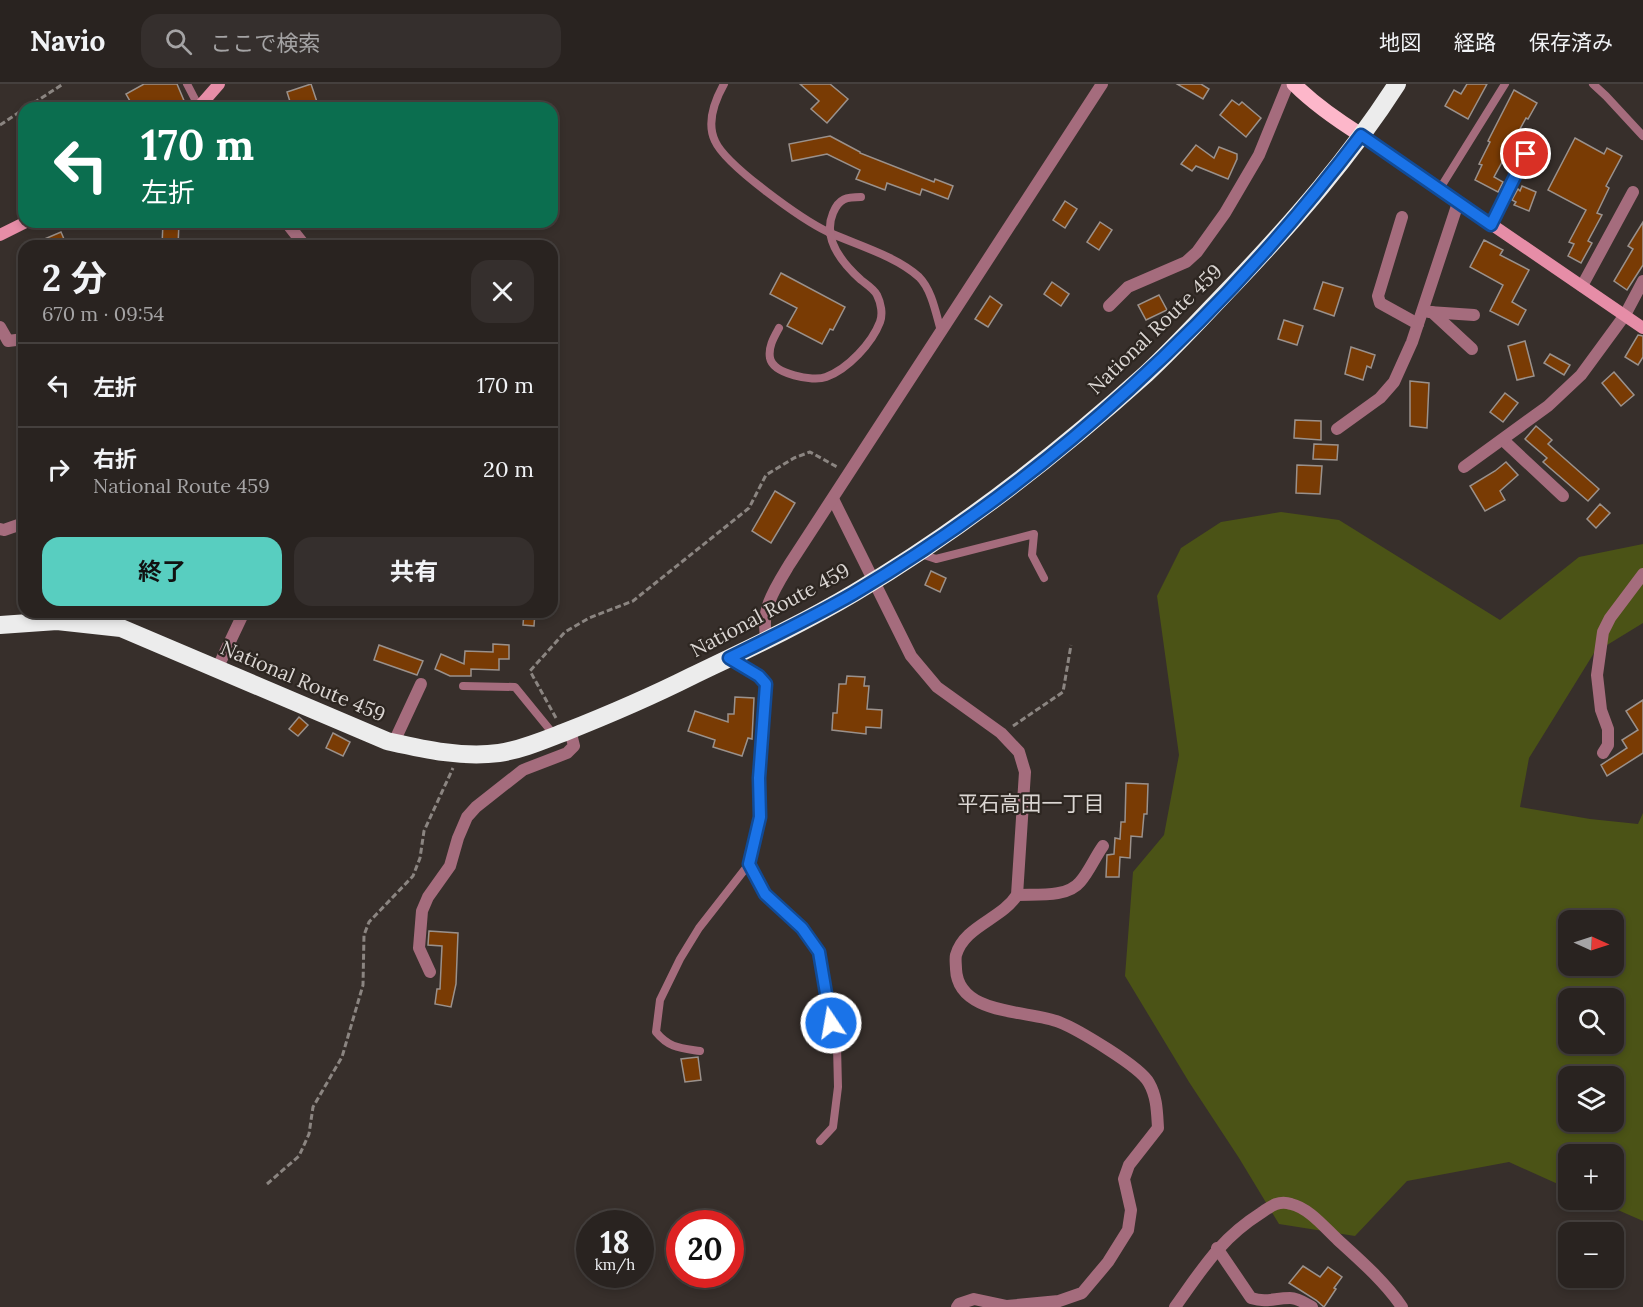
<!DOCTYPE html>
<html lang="ja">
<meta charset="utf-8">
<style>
:root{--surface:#292320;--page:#352f2d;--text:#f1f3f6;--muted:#a5a4a5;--line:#45403e;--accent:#58cec0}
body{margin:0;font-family:Lora,"Noto Sans JP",serif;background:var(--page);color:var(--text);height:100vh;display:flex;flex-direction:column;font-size:22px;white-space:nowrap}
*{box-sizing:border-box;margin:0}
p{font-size:20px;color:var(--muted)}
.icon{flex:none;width:33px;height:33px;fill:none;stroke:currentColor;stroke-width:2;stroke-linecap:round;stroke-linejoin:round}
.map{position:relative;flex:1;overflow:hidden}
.drawer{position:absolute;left:18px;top:156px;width:540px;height:378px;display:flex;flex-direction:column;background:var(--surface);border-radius:18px;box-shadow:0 3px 9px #0003,0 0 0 2px var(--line)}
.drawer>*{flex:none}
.banner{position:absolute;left:18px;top:18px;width:540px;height:126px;border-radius:18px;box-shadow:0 3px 9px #0003,0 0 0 2px var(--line);background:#0b6e4f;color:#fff;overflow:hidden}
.needle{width:39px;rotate:93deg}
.controls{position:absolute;left:1558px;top:826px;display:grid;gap:12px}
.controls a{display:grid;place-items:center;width:66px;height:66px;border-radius:12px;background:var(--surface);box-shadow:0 3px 9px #0003,0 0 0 2px var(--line);font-size:30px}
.speed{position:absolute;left:576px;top:1126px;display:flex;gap:12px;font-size:30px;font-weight:700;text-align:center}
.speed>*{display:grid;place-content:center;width:78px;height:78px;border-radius:50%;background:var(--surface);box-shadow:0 3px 9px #0003,0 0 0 2px var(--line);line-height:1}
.speed small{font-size:15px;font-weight:400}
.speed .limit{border:9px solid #d22;background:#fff;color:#111}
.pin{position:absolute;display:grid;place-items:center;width:51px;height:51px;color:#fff;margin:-26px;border:3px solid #fff;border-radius:50%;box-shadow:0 2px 6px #0007}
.me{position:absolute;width:66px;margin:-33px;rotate:348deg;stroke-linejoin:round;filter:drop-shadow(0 0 4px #0008)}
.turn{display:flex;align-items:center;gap:21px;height:126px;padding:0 24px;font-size:27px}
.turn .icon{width:78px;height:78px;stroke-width:2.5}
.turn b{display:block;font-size:42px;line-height:51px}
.round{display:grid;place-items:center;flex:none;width:63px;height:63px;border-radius:18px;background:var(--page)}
.overview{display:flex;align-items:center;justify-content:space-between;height:102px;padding:0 24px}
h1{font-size:36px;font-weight:700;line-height:45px}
.action{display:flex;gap:12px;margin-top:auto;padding:12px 24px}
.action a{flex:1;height:69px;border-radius:18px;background:var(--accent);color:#111;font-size:24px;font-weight:700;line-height:69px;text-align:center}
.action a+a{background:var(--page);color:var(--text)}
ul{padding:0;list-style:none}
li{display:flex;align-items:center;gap:18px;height:84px;padding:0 24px;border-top:2px solid var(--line)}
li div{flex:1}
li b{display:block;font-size:22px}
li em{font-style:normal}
header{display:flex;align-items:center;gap:36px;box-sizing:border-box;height:84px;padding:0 30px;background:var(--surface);border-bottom:2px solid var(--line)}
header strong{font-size:28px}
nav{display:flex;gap:33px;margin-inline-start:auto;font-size:21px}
.search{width:420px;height:54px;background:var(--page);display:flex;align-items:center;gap:15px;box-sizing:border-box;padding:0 21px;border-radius:18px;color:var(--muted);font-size:22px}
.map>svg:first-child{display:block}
</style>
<header>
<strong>Navio</strong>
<div class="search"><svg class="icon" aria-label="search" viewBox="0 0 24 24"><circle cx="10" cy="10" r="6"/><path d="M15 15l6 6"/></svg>ここで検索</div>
<nav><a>地図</a><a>経路</a><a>保存済み</a></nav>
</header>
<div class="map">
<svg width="1643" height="1223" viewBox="0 0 1643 1223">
<rect width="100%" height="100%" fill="#372f2b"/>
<!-- green -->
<path fill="#4b5316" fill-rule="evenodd" d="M1281,428L1339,436L1500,536L1579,473L1643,460V539L1594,569L1529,674L1520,723L1590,735L1638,740L1643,729V1137L1595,1116H1614V1071H1569V1105L1509,1078L1407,1097L1355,1152L1279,1140L1239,1074L1189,998L1125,892L1133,788L1164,751L1179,671L1157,512L1181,464L1221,438ZM1569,837H1614V882H1569ZM1569,915H1614V960H1569ZM1569,993H1614V1038H1569Z"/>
<!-- building -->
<g fill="#793b04" stroke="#9a918c" stroke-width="1.5">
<polygon points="144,0 177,0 185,19 178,24 134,24 126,10"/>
<polygon points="311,0 319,24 292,24 287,8"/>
<polygon points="800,0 830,0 848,15 827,39 811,25 819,17"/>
<polygon points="1177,0 1201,0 1209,5 1203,15"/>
<polygon points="1467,0 1487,0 1468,35 1445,22 1454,6 1461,10"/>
<polygon points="1514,6 1537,19 1528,35 1526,34 1494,93 1503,98 1498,108 1475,96 1482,81 1479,80 1490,58 1488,57"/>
<polygon points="1232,16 1239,21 1242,18 1261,34 1246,53 1220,31"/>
<polygon points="830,52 860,68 860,69 934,98 935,95 953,102 948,115 922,105 920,111 887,99 885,106 856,95 860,86 827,70 792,77 789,60"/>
<polygon points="1575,54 1604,70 1607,64 1622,72 1606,102 1609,104 1597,129 1602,131 1588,157 1592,159 1581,179 1568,172 1574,160 1569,158 1586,126 1548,106"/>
<polygon points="1196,61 1214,74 1219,63 1237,70 1237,75 1228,95 1196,82 1192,87 1181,80"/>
<polygon points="1522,102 1536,108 1529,127 1514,121 1516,118 1512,116 1518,105 1520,107"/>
<polygon points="1065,117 1077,125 1065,144 1053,136"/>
<polygon points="163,138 179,138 178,162 162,162"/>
<polygon points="1100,138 1112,146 1099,166 1087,158"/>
<polygon points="1643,138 1643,181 1627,206 1614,197 1633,165 1628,162"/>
<polygon points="61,148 67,162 28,162"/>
<polygon points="1484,156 1503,166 1500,171 1529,186 1512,218 1526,226 1518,241 1490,227 1503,201 1470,183"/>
<polygon points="781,189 845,223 833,246 830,245 822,260 787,242 797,224 770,210"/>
<polygon points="1052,198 1069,210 1061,222 1044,210"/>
<polygon points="1323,198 1343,204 1334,232 1314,225"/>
<polygon points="1159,211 1167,226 1146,236 1138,221"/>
<polygon points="990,212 1002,221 988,243 975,235"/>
<polygon points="1284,236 1303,242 1297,261 1278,255"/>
<polygon points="1638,251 1643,252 1643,273 1638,281 1625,273"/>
<polygon points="1525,257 1534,292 1517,296 1508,262"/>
<polygon points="1351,263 1375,271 1371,284 1367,282 1363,296 1345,290"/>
<polygon points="1550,270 1570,281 1564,291 1544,279"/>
<polygon points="1614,288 1634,311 1621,322 1602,299"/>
<polygon points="1410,297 1429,299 1427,344 1410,342"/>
<polygon points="1505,309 1518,319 1503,338 1490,328"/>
<polygon points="1295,336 1321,337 1321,356 1294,354"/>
<polygon points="1536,342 1552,356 1548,360 1599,405 1588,417 1543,378 1547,374 1525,355"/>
<polygon points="1314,360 1338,361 1337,376 1313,375"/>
<polygon points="1506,378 1518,391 1500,407 1505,416 1485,427 1470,402 1495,387"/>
<polygon points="1297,381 1322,382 1320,410 1296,409"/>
<polygon points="775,407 795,419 771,459 752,447"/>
<polygon points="1600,420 1610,429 1596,444 1587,435"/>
<polygon points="931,487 946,494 940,508 925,501"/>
<polygon points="524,528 535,528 534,542 523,541"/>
<polygon points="493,560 509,561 509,575 499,575 499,586 471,585 471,592 450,592 435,585 441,570 464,580 465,567 493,568"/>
<polygon points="379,561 423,577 417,591 374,576"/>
<polygon points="847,592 865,593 864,602 869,602 867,625 882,626 881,644 866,643 866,650 832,646 833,629 837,629 839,600 846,600"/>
<polygon points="735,613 754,614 752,655 748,654 742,672 713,663 715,656 688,647 695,627 728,638 728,630 734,630"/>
<polygon points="1643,616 1643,669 1607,692 1601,681 1627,664 1622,656 1638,646 1626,627"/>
<polygon points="299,633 308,641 298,652 289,645"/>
<polygon points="333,649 350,658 343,672 326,664"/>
<polygon points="1126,699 1148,700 1147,730 1144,730 1142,753 1131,752 1130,774 1120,773 1119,793 1106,793 1107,771 1114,770 1115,754 1120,755 1121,738 1125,738"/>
<polygon points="429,847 458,849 456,900 451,923 435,920 437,905 440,905 442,862 428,861"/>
<polygon points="698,973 701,996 685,998 681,975"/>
<polygon points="1303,1182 1320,1193 1328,1183 1342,1193 1334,1204 1336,1205 1324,1223 1316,1216 1289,1199"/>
</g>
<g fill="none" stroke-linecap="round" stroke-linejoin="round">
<!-- path -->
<g stroke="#8b8581" stroke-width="3" stroke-dasharray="6 3" stroke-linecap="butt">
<polyline points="26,24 63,0"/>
<polyline points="0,41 24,25"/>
<polyline points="556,634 530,587 565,548 589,534 633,517 749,424 766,391 794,374 810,368 839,384"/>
<polyline points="1013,642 1063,608 1071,561"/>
<polyline points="267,1100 299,1072 309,1050 313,1023 342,973 363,901 364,851 369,838 413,792 420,774 424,747 453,684"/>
</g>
<!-- lane -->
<g stroke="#a56c7d" stroke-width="8">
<polyline points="187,0 199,23"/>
<path d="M724,0C715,16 706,38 715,57C726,82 803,136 828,148C857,161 896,172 919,193C932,206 936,230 941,247"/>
<polyline points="1593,0 1606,12 1643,52"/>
<polyline points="1439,106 1505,0"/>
<path d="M779,244C774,253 768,263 770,274C773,290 813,298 826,293C848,285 872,259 880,238C883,230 881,219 877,211C874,205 866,200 861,196C842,179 822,155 833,129C839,114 847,113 861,113"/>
<polyline points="918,469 936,475 1034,450 1032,471 1044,494"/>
<polyline points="729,574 759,593 766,600 759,694 760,733 749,780 765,810 802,844 819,868 826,917 837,962 838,1003 833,1043 820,1057"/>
<polyline points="463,602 515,603 555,652"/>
<path d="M700,967C680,964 669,964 656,948L660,916L680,875L699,844L749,780"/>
</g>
<!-- street -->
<g stroke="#a56c7d" stroke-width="12">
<polyline points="1402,133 1378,212 1380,219 1418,240"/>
<polyline points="286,138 305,162"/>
<polyline points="1491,141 1534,53"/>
<polyline points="1582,202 1633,108"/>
<polyline points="1109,222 1128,203 1186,178 1197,168 1225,129 1259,71 1288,0"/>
<polyline points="1429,228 1474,231"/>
<polyline points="1432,228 1472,265"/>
<polyline points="0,243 8,257 24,255"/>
<polyline points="1337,345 1380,314 1394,298 1412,258 1458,119"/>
<polyline points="1503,356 1563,412"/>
<polyline points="1464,383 1548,322 1581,291 1625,231 1643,197"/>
<path d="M833,415L911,572L937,603L1001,649L1019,668L1025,688L1017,811C1002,835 964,842 956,871C955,875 956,881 956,885C958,932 1029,926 1059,938C1077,945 1141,983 1149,999C1157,1013 1157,1028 1158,1044L1129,1081L1124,1095L1131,1126L1128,1146L1108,1178L1082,1209L1059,1217L1007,1222L974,1215L959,1220L957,1223"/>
<polyline points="0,445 4,446 24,439"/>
<path d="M767,555C759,528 775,504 789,481L1102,0"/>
<polyline points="217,585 244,528"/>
<polyline points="394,658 421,600"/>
<polyline points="1603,669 1608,661 1608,645 1601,626 1597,591 1603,548 1610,534 1643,490"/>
<path d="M1017,811C1036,810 1067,814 1080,798C1089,788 1095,773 1103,762"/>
<polyline points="430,888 419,864 422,827 428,813 450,782 458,754 467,733 476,723 523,686 567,669 574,662 570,646"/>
<path d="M1217,1164L1251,1214C1267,1219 1274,1214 1290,1214C1298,1214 1305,1219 1312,1223"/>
<path d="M1175,1223C1203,1184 1220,1155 1261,1129C1271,1122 1279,1116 1291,1120C1309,1124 1325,1144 1338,1156C1360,1176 1385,1198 1402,1223"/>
</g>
<!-- secondary -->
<g stroke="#e68da7" stroke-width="12">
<polyline points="198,24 219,0"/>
<polyline points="1361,51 1643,244"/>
<polyline points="0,151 26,138"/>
</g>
<!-- primary -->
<path stroke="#fdb7ca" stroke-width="15" d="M1294,0C1314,20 1337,36 1361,51"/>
<!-- highway -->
<path stroke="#ececec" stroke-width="18" d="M0,541L57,537L121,544L387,657C423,665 461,674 499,669C521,666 544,656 565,648C608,631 650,613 692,592C746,566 802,540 854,509C959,447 1056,371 1146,290C1177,261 1205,230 1234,200C1293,138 1351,72 1397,0"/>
</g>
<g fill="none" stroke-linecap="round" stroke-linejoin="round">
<defs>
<path id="route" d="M831,939L819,868L802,844L765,810L749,780L760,733L759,694L766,600L759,592L729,574C770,554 813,533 853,510C1050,393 1223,233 1361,51L1491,141L1526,70"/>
</defs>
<!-- route casing -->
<use href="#route" stroke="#114b97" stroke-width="15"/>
<!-- route -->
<use href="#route" stroke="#1a73e8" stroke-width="10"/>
</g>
<g text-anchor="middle" stroke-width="4.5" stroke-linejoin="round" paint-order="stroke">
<!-- street labels -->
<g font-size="20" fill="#dbd6d3" stroke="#2d2621">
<text transform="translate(1155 245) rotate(-44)" y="7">National Route 459</text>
<text transform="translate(770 526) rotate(-28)" y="7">National Route 459</text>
<text transform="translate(303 597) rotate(23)" y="7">National Route 459</text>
</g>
<!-- neighbourhood labels -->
<g font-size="21" fill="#dbd6d3" stroke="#2d2621">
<text x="1031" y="727">平石高田一丁目</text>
</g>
</g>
</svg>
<div class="controls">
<a><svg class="needle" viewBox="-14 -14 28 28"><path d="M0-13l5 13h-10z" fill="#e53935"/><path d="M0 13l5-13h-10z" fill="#a5a4a5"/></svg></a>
<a><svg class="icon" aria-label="search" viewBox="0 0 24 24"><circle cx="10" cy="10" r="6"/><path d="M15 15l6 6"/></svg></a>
<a><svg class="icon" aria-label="layers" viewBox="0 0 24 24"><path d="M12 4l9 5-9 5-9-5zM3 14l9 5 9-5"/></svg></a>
<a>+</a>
<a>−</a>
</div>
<div class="speed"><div>18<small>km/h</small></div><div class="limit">20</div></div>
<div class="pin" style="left:1526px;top:70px;background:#d93025"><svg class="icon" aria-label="arrive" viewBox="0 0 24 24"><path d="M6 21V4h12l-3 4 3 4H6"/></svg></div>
<svg class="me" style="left:831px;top:939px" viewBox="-20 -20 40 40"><circle r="17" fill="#1a73e8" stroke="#fff" stroke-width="3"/><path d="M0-11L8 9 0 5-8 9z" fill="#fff"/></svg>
<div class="banner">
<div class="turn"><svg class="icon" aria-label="left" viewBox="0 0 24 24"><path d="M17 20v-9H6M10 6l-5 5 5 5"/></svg><div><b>170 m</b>左折</div></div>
</div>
<section class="drawer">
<div class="overview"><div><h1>2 分</h1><p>670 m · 09:54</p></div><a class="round"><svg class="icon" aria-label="close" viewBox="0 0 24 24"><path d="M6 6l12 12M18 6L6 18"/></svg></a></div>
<ul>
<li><svg class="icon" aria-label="left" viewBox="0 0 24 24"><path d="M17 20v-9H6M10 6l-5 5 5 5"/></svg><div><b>左折</b></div><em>170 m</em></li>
<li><svg class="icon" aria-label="right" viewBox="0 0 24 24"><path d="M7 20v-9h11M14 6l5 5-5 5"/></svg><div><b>右折</b><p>National Route 459</p></div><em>20 m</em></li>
</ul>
<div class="action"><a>終了</a><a>共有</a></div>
</section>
</div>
